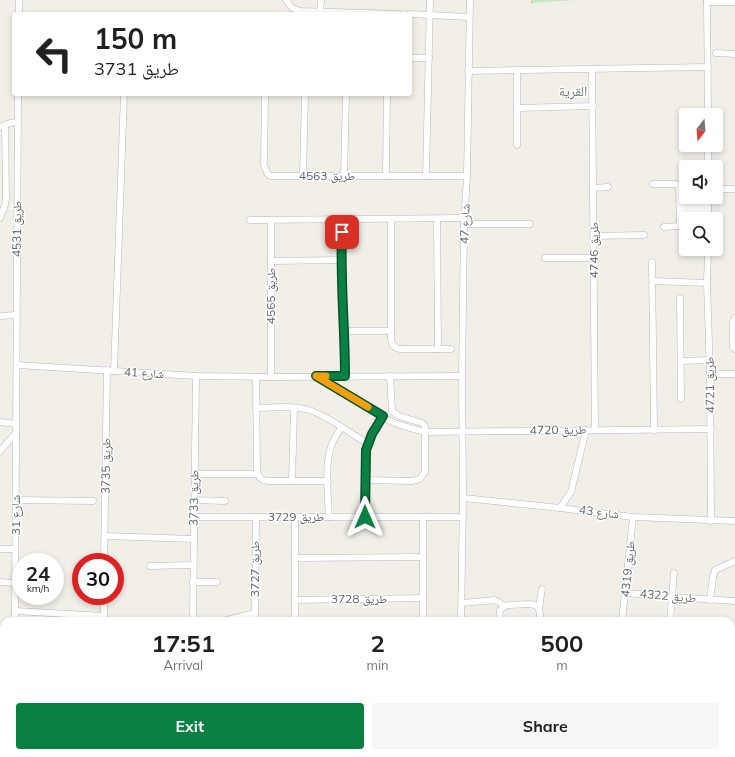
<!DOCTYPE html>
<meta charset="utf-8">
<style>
:root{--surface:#fff;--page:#f6f6f6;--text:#202124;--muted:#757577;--accent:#0b8043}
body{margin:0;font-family:Mulish,"Noto Naskh Arabic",sans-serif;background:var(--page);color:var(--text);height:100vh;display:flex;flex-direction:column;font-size:15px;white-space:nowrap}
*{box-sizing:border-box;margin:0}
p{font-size:13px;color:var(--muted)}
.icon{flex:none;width:22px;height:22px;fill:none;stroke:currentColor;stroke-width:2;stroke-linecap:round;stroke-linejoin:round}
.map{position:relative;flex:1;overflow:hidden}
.panel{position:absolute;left:0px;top:617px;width:735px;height:140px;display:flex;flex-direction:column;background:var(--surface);border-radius:12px 12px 0 0;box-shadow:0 2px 6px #0003}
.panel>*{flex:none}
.top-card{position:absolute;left:12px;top:12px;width:400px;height:84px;border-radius:4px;box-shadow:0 2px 6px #0003;background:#fff;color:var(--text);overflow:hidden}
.needle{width:26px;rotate:197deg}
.controls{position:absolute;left:679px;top:108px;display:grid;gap:8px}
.controls a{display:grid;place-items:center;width:44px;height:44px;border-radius:4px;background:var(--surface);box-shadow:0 2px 6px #0003;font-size:20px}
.speed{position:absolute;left:12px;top:553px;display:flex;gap:8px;font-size:20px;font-weight:700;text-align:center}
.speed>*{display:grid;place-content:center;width:52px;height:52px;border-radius:50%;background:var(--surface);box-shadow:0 2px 6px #0003;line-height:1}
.speed small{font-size:10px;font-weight:400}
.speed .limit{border:6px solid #d22;background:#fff;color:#111}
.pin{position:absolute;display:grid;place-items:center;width:34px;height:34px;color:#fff;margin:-17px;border-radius:8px;box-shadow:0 2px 6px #0006}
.me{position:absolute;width:44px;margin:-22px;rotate:0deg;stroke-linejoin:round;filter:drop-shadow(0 0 3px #0008)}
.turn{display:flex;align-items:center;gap:14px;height:84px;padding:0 16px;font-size:18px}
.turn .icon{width:52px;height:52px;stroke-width:2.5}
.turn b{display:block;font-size:28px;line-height:34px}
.eta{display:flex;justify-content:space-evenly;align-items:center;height:68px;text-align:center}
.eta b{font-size:24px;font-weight:700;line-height:28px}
.primary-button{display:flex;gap:8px;margin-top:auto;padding:8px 16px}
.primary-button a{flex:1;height:46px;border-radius:4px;background:var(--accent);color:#fff;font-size:16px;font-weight:700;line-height:46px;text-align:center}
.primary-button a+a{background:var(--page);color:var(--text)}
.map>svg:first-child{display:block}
</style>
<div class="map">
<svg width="735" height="757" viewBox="0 0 735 757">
<defs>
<pattern id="cemetery-stones" width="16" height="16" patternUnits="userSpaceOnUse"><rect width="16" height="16" fill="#c5e8c5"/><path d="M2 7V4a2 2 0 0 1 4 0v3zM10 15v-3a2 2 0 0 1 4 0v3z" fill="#a3c0a4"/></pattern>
</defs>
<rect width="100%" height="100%" fill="#f1efe8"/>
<!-- cemetery -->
<polygon fill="url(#cemetery-stones)" points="531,0 575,0 531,3"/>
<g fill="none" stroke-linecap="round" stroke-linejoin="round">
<defs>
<g id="minor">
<polyline points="286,0 292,8 300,11 399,14"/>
<polyline points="707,0 708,115"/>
<polyline points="707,2 735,2"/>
<polyline points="320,12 321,0"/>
<polyline points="19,14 19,0"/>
<polyline points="410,14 469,17"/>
<polyline points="716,53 735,54"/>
<polyline points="410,58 429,58"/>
<polyline points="592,70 595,430"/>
<polyline points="468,71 708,67"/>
<polyline points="517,71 517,145"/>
<polyline points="265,94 264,165 267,173 270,176 467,176"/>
<polyline points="517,108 593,106"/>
<polyline points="0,127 10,123 18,122"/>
<polyline points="708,145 708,167"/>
<polyline points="303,176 305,94"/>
<polyline points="344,176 346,94"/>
<polyline points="386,176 387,94"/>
<polyline points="426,176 430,0"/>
<polyline points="653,184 675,184 679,186 680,225 678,226 664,227"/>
<polyline points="593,188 608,187"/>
<polyline points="716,189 735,189"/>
<polyline points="681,204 708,204"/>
<polyline points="681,209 708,209"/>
<polyline points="0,218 5,205 6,198 5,126"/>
<path d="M342,219C341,271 345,323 345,376"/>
<polyline points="391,219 391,331"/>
<polyline points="437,219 438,349"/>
<polyline points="708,219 708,197"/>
<polyline points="250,220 464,218"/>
<polyline points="464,224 530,224"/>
<polyline points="594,236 644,235"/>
<polyline points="708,249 707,283 710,374 711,521"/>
<polyline points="545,258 594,258"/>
<polyline points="271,261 341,260"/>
<polyline points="652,262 654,430"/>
<polyline points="653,281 707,283"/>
<polyline points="680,298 681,399"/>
<polyline points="0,316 16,315"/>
<polyline points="735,318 733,322 733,348 735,349"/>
<path d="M344,331H391C391,339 390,347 400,349H451"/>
<polyline points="681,361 710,360"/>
<polyline points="17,365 196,376 271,377 271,220"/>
<polyline points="114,371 124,94"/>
<polyline points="710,374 735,374"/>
<polyline points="316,376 392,422 403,426 425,432 711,429"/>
<path d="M256,377L257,471C258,477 261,480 267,481H328"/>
<polyline points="271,377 462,376"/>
<path d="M256,408C273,408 293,405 309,410C326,415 352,434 368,444"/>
<polyline points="0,422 16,424"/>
<polyline points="0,451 16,433"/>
<polyline points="195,474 257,474"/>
<polyline points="366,480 412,481 420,479 425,472 425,426 422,423 399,416 392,411 390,376"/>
<polyline points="292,481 294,408"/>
<polyline points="463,498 560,508 633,517 735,521"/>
<polyline points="16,500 93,501"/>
<polyline points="194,500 225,501"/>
<polyline points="560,508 571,492 586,430"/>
<polyline points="194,517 463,517"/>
<path d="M329,517C328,497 325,470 330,450C332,442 337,435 341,428"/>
<polyline points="365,517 366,450 372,434 383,416"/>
<polyline points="105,536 194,539"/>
<polyline points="0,549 15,549"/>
<polyline points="295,558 423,557"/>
<polyline points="104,562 107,370"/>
<polyline points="150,566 193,565"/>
<polyline points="0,582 15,583"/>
<polyline points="193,582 217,582"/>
<polyline points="625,593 672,597 735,601"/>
<polyline points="295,600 423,598"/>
<polyline points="710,600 713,577 715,570 735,561"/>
<polyline points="462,603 495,600 505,606"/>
<polyline points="539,608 542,589"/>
<polyline points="15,611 104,616"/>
<polyline points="104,620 104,596"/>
<polyline points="15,621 18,94"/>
<polyline points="104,621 132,621"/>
<polyline points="193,621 196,376"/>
<polyline points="223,621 255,613"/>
<polyline points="255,621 256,517"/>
<polyline points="295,621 295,517"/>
<polyline points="423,621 423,517"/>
<polyline points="461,621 463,498 462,376 464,224 467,176 470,0"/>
<path d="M499,621L500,610L505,606L508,605L530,604C541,605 540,613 540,621"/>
<polyline points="622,621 633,517"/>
<polyline points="670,621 674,573"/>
<polyline points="731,630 735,630"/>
<polyline points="731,659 735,659"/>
<polyline points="0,687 4,687"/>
<polyline points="731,690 735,690"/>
<polyline points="731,729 735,729"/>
<polyline points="0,746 4,747"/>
<polyline points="53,753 85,757"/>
<polyline points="191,753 211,757"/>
<polyline points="479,753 480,757"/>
<polyline points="650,753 658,757"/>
<polyline points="125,757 126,753"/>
<polyline points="153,757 154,753"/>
<polyline points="181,757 182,753"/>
<polyline points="272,757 273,753"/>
<polyline points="353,757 355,753"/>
<polyline points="565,757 565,753"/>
<polyline points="681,757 681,753"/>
</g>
</defs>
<!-- minor casing -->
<use href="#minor" stroke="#b5b8bc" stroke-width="7"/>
<!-- minor -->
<use href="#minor" stroke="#fff" stroke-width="6"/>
</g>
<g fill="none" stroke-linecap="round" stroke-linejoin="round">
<defs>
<path id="route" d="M342,232C340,280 345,328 345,376H316L383,416L372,434L366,450L365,517"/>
</defs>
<!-- route casing -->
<use href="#route" stroke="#07532c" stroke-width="10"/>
<!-- route -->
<use href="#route" stroke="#0b8043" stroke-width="7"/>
<!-- slow -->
<polyline stroke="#f59e0b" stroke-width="7" points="326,376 316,376 368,407"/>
</g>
<g text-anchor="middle" stroke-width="3" stroke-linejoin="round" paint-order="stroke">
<!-- street labels -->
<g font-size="12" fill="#5f6368" stroke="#fff">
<text x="327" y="180">طريق 4563</text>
<text transform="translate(465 224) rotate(-88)" y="4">شارع 47</text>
<text transform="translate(17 229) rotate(-89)" y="4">طريق 4531</text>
<text transform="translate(594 250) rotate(-90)" y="4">طريق 4746</text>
<text transform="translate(271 296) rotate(-90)" y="4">طريق 4565</text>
<text transform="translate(144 373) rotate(3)" y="4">شارع 41</text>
<text transform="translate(710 385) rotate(-91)" y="4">طريق 4721</text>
<text transform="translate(558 430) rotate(-1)" y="4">طريق 4720</text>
<text transform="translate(106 466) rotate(-89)" y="4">طريق 3735</text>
<text transform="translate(194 498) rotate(-89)" y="4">طريق 3733</text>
<text transform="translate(599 512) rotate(7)" y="4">شارع 43</text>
<text transform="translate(16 515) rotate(-90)" y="4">شارع 31</text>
<text x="296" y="521">طريق 3729</text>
<text transform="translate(255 569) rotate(-90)" y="4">طريق 3727</text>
<text transform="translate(628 569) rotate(-84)" y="4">طريق 4319</text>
<text transform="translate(668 596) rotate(5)" y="4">طريق 4322</text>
<text x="359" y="603">طريق 3728</text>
</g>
<!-- quarter labels -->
<g font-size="14" fill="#70757a" stroke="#fff">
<text x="573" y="96">القرية</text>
</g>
</g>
</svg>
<div class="controls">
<a><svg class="needle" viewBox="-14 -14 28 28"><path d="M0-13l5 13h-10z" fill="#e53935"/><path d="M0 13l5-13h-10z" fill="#757577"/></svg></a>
<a><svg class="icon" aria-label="sound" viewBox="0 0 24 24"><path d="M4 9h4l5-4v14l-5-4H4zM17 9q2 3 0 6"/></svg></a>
<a><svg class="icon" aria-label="search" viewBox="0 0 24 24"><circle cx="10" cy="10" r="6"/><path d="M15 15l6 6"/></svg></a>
</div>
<div class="speed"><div>24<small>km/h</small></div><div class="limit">30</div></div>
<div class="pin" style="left:342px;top:232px;background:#d93025"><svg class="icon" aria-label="arrive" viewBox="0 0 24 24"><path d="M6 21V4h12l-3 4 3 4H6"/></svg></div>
<svg class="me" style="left:365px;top:517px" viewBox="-20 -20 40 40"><path d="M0-17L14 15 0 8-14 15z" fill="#0b8043" stroke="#fff" stroke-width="4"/></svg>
<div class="top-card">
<div class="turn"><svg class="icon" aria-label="left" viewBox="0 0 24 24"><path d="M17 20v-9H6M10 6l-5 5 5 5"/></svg><div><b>150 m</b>طريق 3731</div></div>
</div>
<section class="panel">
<div class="eta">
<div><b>17:51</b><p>Arrival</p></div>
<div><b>2</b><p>min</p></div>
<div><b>500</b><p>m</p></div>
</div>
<div class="primary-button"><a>Exit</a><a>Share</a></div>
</section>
</div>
